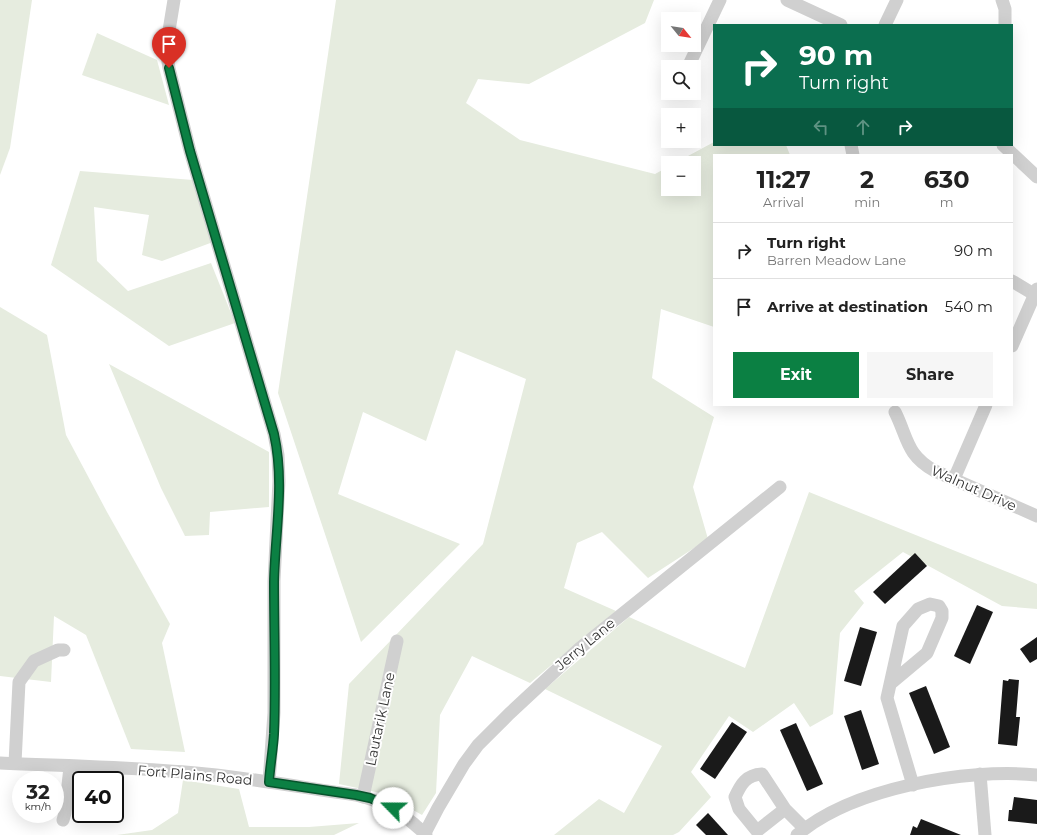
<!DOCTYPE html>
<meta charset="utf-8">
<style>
:root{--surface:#fff;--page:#f6f6f6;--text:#222;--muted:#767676;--line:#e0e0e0;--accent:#0b8043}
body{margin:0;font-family:Montserrat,sans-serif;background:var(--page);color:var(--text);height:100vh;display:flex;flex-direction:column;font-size:15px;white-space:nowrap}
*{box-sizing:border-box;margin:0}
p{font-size:13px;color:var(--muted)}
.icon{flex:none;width:22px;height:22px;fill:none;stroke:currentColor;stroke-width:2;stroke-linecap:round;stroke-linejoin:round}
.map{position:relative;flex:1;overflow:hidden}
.side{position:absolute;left:713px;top:154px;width:300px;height:252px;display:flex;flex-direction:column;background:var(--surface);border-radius:0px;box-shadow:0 4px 16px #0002}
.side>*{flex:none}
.banner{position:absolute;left:713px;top:24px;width:300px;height:122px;border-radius:0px;box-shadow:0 4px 16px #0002;background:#0b6e4f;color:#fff;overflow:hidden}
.needle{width:26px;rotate:120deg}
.fabs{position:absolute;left:661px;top:12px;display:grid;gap:8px}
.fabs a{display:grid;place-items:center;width:40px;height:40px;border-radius:0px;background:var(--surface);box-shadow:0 4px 16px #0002;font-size:20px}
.speed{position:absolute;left:12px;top:771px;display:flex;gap:8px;font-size:20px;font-weight:700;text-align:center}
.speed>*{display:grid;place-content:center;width:52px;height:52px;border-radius:50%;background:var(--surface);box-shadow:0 4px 16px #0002;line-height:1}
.speed small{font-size:10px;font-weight:400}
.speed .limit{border:2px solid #111;border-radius:6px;background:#fff;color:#111}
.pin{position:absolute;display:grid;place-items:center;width:34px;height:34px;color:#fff;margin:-41px -17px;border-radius:50% 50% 50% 0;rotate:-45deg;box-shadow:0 0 4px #0007}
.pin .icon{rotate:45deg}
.me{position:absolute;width:44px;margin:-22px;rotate:293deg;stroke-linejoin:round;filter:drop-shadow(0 0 3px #0008)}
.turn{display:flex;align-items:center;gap:14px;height:84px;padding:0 20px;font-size:18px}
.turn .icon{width:52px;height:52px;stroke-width:2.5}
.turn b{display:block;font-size:28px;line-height:34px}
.lanes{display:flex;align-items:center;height:38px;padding:0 20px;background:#0003;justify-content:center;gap:20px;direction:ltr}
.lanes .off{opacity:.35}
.eta{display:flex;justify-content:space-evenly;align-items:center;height:68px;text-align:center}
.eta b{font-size:24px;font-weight:700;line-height:28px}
.primary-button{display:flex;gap:8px;margin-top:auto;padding:8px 20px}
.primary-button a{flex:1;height:46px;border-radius:0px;background:var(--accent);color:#fff;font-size:16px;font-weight:700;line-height:46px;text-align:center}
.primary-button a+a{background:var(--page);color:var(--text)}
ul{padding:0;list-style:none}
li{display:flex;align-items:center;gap:12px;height:56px;padding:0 20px;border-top:1px solid var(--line)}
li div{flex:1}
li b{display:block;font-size:15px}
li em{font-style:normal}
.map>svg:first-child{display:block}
</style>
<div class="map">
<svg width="1037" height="835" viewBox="0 0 1037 835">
<rect width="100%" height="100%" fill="#fff"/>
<!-- green -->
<g fill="#e6ecdf">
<polygon points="0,0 32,0 10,148 0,175"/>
<polygon points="336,0 654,0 645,23 529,84 478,79 466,103 520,140 655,174 668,167 668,189 694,189 694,163 675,163 714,142 714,145 786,145 790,155 714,155 714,327 661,309 652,378 714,417 693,487 708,539 648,578 602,532 577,543 564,588 616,611 530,683 472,656 440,715 436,793 422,815 385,794 339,784 349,684 483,544 526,379 456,350 426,441 363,412 338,494 460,544 361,642 278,393"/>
<polygon points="97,33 157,60 169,105 82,75"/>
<polygon points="80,171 193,180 213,242 162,261 142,255 149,215 94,207 97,261 128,291 211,263 235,323 169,346 51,265"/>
<polygon points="0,307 47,335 66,435 107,512 170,624 162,643 185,752 131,749 86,635 54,616 51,682 0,676"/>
<polygon points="109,364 269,452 269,507 210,512 209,535 185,536 161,488"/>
<polygon points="809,492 1037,584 1037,609 1002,606 903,552 854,591 864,603 840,633 833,714 810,727 794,703 753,732 729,716 691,772 711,797 679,832 673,835 554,835 599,799 624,813 662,746 545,689 629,617 745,668"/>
<polygon points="183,780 239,789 249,827 309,827 359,823 334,835 117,835 152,830 178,813"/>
</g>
<!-- building -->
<g fill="#1a1a1a">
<polygon points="915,553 927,566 885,604 873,592"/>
<polygon points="977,605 993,612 970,664 954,656"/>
<polygon points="860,627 877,632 861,686 844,681"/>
<polygon points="1037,637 1037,659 1030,663 1020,649"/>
<polygon points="1009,679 1019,680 1016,717 1020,717 1017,746 998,744 1003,680 1008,681"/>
<polygon points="926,686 950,747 934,754 909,693"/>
<polygon points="861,710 879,764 862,770 844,716"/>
<polygon points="732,722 747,732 715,779 700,769"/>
<polygon points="796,723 823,784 807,791 780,730"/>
<polygon points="1014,797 1037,800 1037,824 1008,821 1009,810 1012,810"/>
<polygon points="708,813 728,835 706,835 696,825"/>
<polygon points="921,819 961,835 910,835 913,826 917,828"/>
</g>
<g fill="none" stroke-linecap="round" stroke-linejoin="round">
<!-- minor -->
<g stroke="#d0d0d0" stroke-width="13">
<polyline points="174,0 166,49 169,68 190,151 274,434 278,455 279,481 274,581 274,713 269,782"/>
<polyline points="787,0 841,25"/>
<polyline points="1002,0 1005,9 1005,25"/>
<polyline points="885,25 897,0"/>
<polyline points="688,67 720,0"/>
<polyline points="851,145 853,155"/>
<polyline points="1003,145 1037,177"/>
<polyline points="1012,281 1037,296"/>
<polyline points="1012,346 1037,289"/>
<path d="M895,412C908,438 906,455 935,471L1037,516"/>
<polyline points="954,479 986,405"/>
<polyline points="890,684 927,653 942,618 942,611 939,606 930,604 918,609 903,626 887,698 913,785"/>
<path d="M0,763C68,766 138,767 206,774C256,779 306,788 356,795C380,801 395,808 414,824C418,828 423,831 426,835"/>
<polyline points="15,763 19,682 34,661 58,650 64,650"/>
<polyline points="980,774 985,835"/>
<polyline points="363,797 397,641"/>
<path d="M785,809L757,831L739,809L735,797C741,784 746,775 762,774L785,809L804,828"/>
<polyline points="63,820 65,813 70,767"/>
<polyline points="425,833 438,808 464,764 478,745 509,714 580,648 780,487"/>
<path d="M797,835C852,788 966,768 1037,775"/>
</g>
</g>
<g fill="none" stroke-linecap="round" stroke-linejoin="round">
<defs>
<path id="route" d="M169,68L190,151L274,434C285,483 275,533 274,582C274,633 276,683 274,734C273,750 270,766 269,782L356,795L370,798L393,808"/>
</defs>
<!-- route casing -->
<use href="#route" stroke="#07532c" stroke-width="10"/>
<!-- route -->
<use href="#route" stroke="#0b8043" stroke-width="7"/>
</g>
<g text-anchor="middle" stroke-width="4" stroke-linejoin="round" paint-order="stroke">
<!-- street labels -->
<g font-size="14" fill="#333" stroke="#fff">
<text transform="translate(974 488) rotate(24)" y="5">Walnut Drive</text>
<text transform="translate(585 644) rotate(-40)" y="5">Jerry Lane</text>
<text transform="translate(380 719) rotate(-78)" y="5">Lautarik Lane</text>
<text transform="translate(195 775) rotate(5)" y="5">Fort Plains Road</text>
</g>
</g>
</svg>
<div class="fabs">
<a><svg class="needle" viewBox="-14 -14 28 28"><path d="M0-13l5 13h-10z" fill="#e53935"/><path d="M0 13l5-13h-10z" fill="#767676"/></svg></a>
<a><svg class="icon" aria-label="search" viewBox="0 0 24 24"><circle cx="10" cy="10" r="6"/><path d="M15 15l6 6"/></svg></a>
<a>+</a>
<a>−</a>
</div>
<div class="speed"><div>32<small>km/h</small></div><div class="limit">40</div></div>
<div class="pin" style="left:169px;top:68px;background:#d93025"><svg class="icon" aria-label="arrive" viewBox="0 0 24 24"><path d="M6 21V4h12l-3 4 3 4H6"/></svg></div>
<svg class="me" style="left:393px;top:808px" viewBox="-20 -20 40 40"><circle r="19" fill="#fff"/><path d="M0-13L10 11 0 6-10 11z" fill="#0b8043"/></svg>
<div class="banner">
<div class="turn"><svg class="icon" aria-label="right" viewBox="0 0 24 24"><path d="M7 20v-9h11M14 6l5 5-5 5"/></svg><div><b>90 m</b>Turn right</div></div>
<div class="lanes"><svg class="icon off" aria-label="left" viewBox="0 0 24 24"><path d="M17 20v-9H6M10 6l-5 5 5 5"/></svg><svg class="icon off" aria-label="ahead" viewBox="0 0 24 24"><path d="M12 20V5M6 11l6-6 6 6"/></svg><svg class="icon" aria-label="right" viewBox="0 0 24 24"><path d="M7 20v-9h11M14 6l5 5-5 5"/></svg></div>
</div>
<section class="side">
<div class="eta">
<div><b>11:27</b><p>Arrival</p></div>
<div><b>2</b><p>min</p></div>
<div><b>630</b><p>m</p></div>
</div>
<ul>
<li><svg class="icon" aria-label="right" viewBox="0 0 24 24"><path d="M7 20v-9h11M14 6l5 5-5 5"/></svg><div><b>Turn right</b><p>Barren Meadow Lane</p></div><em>90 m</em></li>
<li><svg class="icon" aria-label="arrive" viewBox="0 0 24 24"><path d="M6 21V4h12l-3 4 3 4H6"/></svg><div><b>Arrive at destination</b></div><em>540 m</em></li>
</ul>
<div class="primary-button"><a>Exit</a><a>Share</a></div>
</section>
</div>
